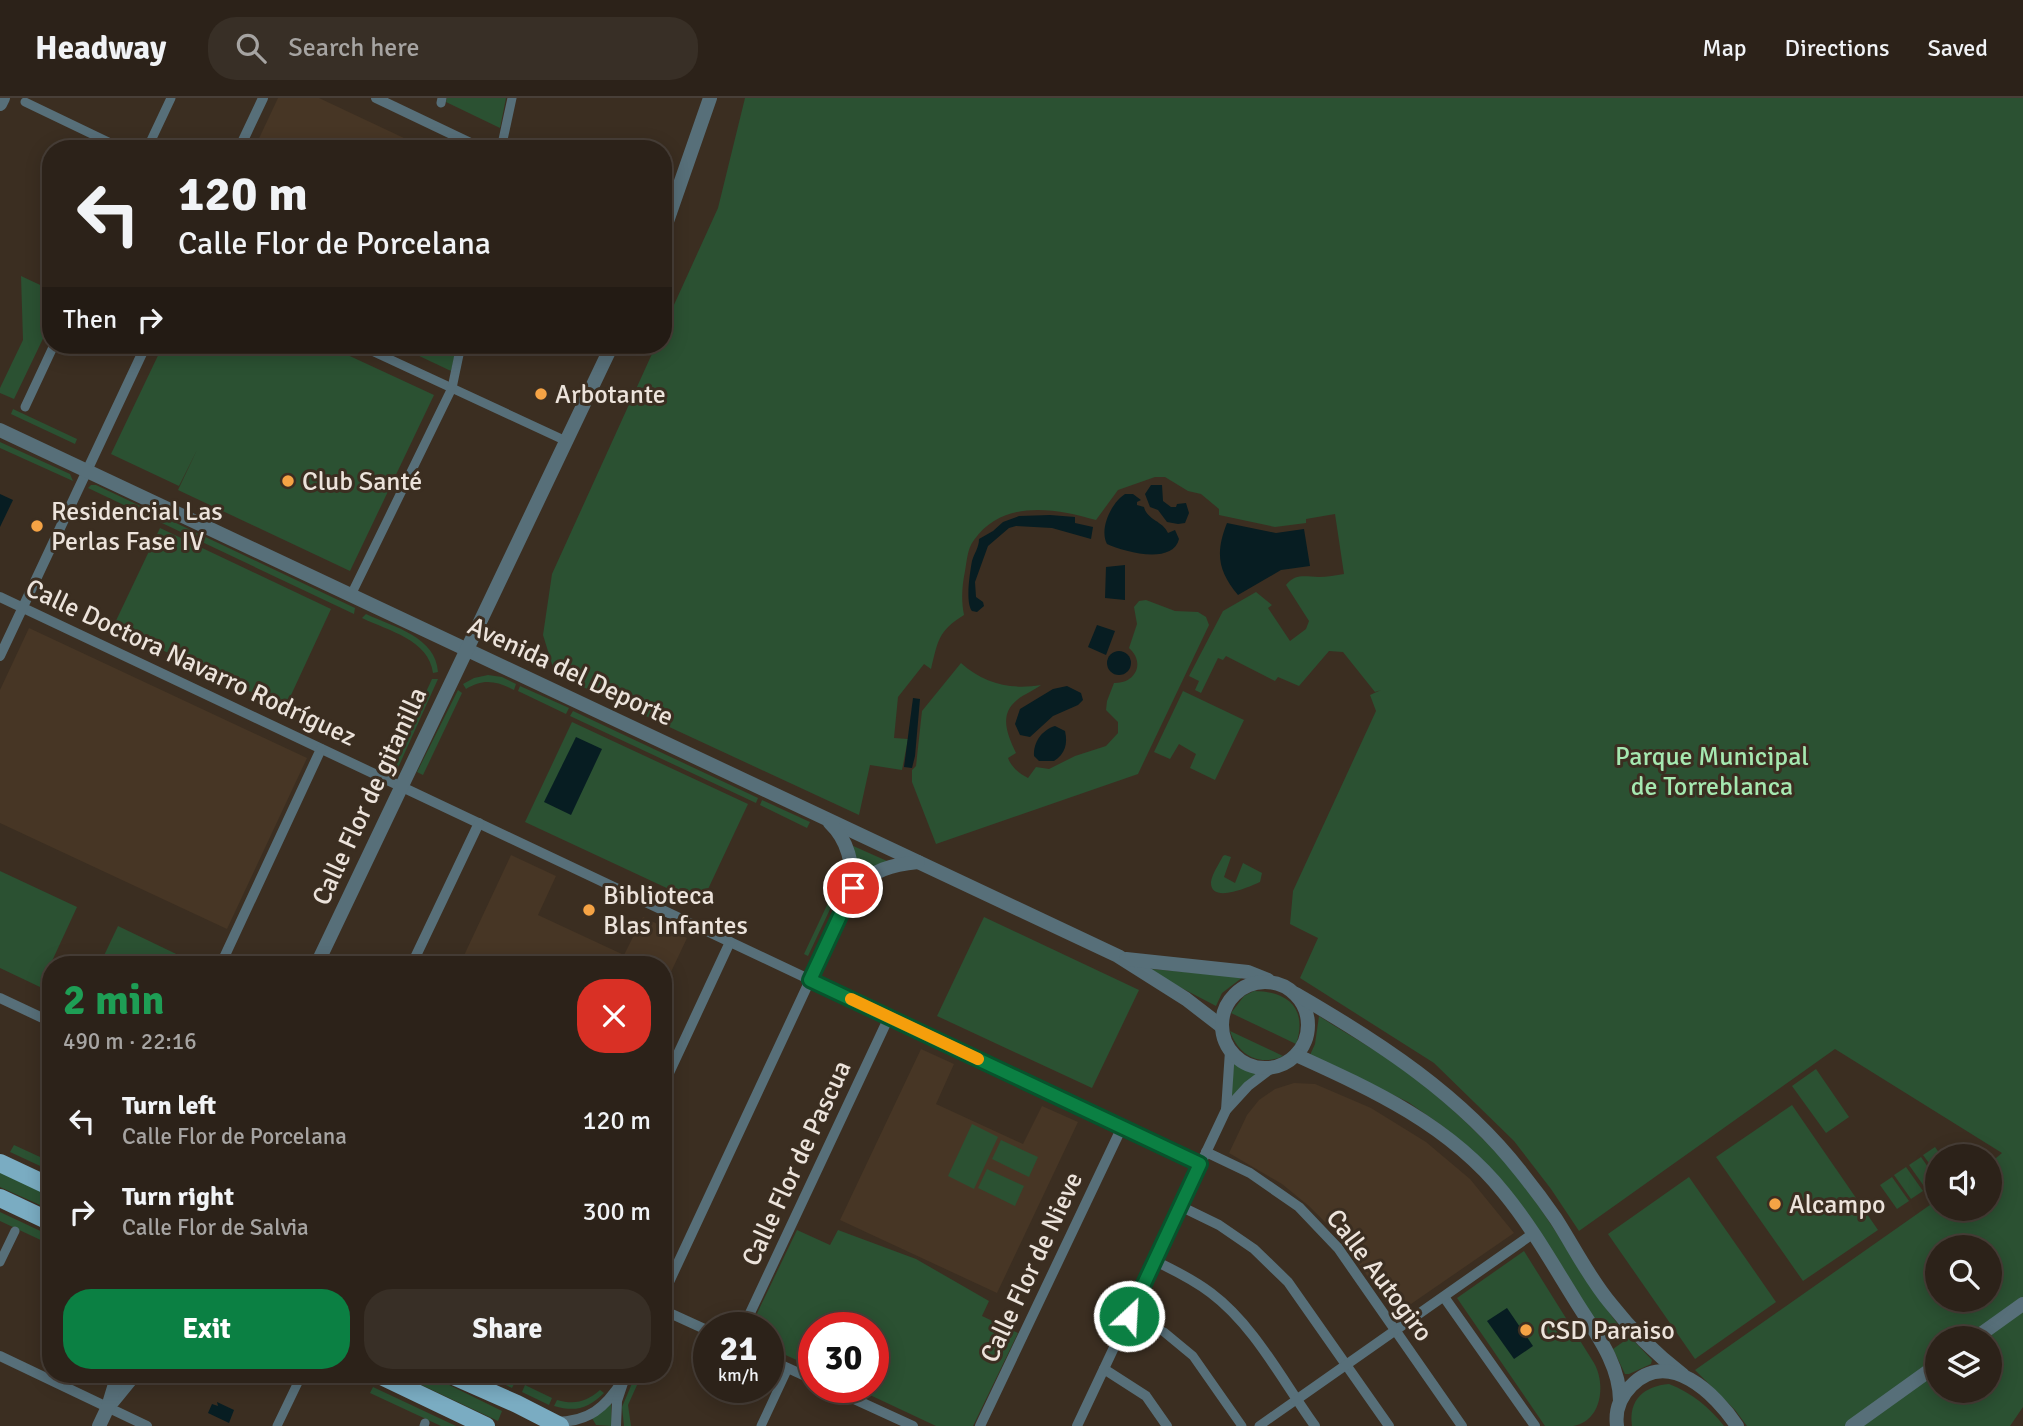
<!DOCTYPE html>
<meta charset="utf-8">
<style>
:root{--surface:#2c2219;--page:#382f26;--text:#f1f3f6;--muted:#a6a4a2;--line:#483f38;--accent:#0b8043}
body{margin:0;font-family:Signika,sans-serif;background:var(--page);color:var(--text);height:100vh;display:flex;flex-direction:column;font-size:26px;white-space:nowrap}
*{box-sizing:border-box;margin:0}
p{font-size:23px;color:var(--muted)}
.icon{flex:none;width:38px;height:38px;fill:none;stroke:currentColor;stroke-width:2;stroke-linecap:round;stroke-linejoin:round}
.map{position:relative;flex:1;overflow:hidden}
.drawer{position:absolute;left:42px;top:858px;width:630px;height:427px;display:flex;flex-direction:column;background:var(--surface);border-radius:28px;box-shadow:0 4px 18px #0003,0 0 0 2px var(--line)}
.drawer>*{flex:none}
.guide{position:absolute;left:42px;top:42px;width:630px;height:214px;border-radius:28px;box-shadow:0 4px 18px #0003,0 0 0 2px var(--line);background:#2c2219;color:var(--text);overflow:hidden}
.tools{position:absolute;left:1925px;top:1046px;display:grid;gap:14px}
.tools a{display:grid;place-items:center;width:77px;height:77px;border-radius:50%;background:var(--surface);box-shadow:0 4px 18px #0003,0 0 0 2px var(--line);font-size:35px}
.speed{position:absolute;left:693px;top:1214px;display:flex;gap:14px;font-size:35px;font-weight:700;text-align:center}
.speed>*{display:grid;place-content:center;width:91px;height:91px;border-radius:50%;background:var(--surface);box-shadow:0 4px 18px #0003,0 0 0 2px var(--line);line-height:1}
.speed small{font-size:18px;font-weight:400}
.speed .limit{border:10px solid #d22;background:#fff;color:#111}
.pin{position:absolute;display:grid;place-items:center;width:60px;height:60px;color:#fff;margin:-30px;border:4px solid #fff;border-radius:50%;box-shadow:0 2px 7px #0007}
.me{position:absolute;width:77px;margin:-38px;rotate:25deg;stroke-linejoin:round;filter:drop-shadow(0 0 5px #0008)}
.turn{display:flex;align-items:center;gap:24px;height:147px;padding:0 21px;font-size:32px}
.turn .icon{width:91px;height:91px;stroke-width:2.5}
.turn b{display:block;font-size:49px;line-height:60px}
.then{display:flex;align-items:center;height:66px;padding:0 21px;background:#0003;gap:14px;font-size:26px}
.round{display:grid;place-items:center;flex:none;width:74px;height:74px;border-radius:28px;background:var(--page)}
.summary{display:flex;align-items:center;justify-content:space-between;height:119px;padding:0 21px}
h1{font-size:42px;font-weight:700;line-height:52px;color:#1e9e55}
.button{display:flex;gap:14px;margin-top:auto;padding:14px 21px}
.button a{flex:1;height:80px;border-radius:28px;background:var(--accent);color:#fff;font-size:28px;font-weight:700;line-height:80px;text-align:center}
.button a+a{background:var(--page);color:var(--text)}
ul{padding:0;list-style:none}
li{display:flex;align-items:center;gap:21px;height:91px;padding:0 21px}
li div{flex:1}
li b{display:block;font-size:26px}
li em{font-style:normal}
header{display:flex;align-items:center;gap:42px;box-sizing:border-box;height:98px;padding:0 35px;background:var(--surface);border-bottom:2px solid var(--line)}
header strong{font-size:33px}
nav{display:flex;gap:38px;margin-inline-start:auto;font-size:24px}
.search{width:490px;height:63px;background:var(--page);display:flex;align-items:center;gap:18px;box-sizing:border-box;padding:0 24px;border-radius:28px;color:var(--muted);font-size:26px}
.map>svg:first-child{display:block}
</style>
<header>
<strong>Headway</strong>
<div class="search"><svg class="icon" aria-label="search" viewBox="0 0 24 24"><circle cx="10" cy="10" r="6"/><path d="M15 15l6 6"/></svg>Search here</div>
<nav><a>Map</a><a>Directions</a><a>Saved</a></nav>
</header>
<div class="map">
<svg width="2023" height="1328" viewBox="0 0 2023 1328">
<rect width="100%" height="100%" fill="#3b2e21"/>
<!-- built -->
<g fill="#473625">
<polygon points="278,0 319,0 423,49 423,51 254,51"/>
<polygon points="29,530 307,660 227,831 0,725 0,592"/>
<polygon points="511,757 556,778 538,817 624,857 643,819 687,840 663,891 663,866 460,866"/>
<polygon points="921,951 954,966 936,1006 1023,1046 1042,1008 1078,1024 997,1195 840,1122"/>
<polygon points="1294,985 1315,986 1371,1010 1426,1044 1470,1081 1514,1135 1395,1217 1339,1138 1310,1109 1282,1086 1229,1055 1247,1017 1259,1002 1275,991"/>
</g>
<!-- green -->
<g fill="#2b5132" fill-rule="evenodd">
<polygon points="447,0 506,0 500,30 446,4"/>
<path d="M745,0H2023V1309L2010,1328H1747L1735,1312L1695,1272L1937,1102V1111H1990V1065L2002,1055L1835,951L1579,1133L1551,1091L1514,1043L1434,965L1300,880L1318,840L1290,826L1293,793L1376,613L1370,597L1381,592L1375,594L1343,554L1329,553L1299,588L1278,579L1275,583L1226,558L1223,562L1218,560L1201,595L1195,592L1199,583L1189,578L1223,513L1256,494L1272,507L1268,510L1290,543L1306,531L1309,523L1286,487C1296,475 1305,479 1319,479C1327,479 1336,477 1344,476L1335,416L1306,421V425L1275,429L1219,417V411L1201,396L1188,393L1165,379H1155L1118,392L1096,422C1055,410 1003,401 974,442C967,451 967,463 965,473C962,488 961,502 964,517C938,533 938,543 931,571L924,566L898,599L894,640L908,641L902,672L870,667L859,717L555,576L543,537L552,476L656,247H663V231L718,110ZM1937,1150H1990V1202H1937ZM1937,1241H1990V1293H1937Z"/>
<polygon points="21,178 51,192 51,224 14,301 0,295 0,290 23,242"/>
<polygon points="163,247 326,247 434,297 350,473 178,392 197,352 179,388 111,356"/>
<polygon points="396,247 457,247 451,273"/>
<polygon points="13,311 77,341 75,346 11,316"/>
<polygon points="0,344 70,376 73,383 0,350"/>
<polygon points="91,387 96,387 355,510 354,516 88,390"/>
<polygon points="160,430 331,511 285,610 113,529"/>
<path d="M1146,502L1175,513L1198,514L1206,519L1209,527L1138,676L936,746L912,684V672L916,668L922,613L961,565C984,586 1011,592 1041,587C1035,592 1024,596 1017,602C998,617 1008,638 1016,655L1008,660C1011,669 1020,676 1028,680L1036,669L1049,671L1075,658L1106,648L1118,635V624L1106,612L1107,603L1114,585C1135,586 1146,565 1129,550L1137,526L1134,509L1139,503Z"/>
<path d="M366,516C394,529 436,539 438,574L433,575C429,542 389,533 362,520Z"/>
<path d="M488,577L502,579L516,586L514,592C497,583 483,580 466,591L463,586L474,580Z"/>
<polygon points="432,581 438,581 397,672 389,674"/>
<polygon points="520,588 569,610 566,616 518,593"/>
<polygon points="458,592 462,595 423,677 417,674"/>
<polygon points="1183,593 1244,622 1215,682 1190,670 1196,656 1179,646 1170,661 1154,654"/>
<polygon points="573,613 758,700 756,705 570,618"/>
<polygon points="572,624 748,706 701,806 525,724"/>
<polygon points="762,702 810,724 807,730 760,707"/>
<polygon points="851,747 887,763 857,782"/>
<path d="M1225,757L1231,759L1224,779L1235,785L1243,765L1262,775L1260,784C1251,788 1210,807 1211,784C1212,776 1219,766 1223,758Z"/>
<polygon points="842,763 842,779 840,790 808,858 804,856 836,788 838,764"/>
<polygon points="0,773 77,809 40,889 0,870"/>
<polygon points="984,819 1139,892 1092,990 937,918"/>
<polygon points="118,828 197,866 100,866"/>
<polygon points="1151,871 1243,879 1222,895 1216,908 1151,874"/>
<path d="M1254,893C1288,893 1308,911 1296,946L1231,915L1244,898Z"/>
<path d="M1319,918C1353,940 1391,960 1422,986C1455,1012 1487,1043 1514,1075C1555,1126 1584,1184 1624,1234L1609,1245L1478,1058L1444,1029L1408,1004L1310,957L1315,946Z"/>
<path d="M1230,933L1283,958C1259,969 1238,957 1230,933Z"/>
<polygon points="1234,963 1257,975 1231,999"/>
<polygon points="1816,971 1849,1019 1826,1035 1792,988"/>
<polygon points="1792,1007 1878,1132 1803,1183 1716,1059"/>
<polygon points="972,1026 998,1039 974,1091 948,1078"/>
<polygon points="1001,1042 1038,1059 1029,1079 992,1061"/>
<polygon points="14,1047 51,1064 51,1073 10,1054"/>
<polygon points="1935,1049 1942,1059 1937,1059 1937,1076 1923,1057"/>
<polygon points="1921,1059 1937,1082 1926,1091 1909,1067"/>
<polygon points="1906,1069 1923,1093 1911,1101 1894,1077"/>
<polygon points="987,1071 1024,1088 1015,1108 978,1090"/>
<polygon points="0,1074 51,1098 51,1112 0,1089"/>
<polygon points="1689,1079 1776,1204 1695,1261 1608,1136"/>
<polygon points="1892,1079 1909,1103 1897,1111 1880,1087"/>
<polygon points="0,1114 49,1137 45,1144 0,1123"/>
<polygon points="797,1132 830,1147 838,1132 916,1161 989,1203 982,1218 1018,1235 973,1328 936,1328 855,1290 873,1290 873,1230 814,1230 814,1270 768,1249 768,1230 750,1230"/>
<path d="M1524,1153L1594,1265C1606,1286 1602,1323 1573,1328C1564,1328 1554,1328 1545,1328L1457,1200Z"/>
<polygon points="1630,1239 1652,1262 1651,1266 1629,1276 1625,1276 1613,1251"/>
<polygon points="398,1276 427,1276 502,1313 498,1323"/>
<polygon points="482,1276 502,1276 516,1282 512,1290"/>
<polygon points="636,1276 642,1276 628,1307 631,1328 624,1328 622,1309"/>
<path d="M1669,1286C1692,1295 1709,1309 1724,1328H1632C1628,1302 1644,1288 1669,1286Z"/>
<polygon points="525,1287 552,1300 549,1307 522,1294"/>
<polygon points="373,1289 456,1328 441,1328 370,1295"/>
<path d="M600,1292L604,1295C588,1311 575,1314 554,1308L557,1302C575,1307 586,1304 600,1292Z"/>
<polygon points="611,1305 612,1328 596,1327 592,1320"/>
</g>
<!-- water -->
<g fill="#071d22">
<polygon points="1151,387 1162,387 1163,403 1171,409 1176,409 1177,406 1186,405 1189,415 1185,425 1178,426 1167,424 1158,412 1150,409 1145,396"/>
<polygon points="0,396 13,402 0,429"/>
<path d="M1125,396H1133L1141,402L1137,404V407L1144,409C1147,422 1163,423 1168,435L1175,432L1179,441C1173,467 1124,454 1107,446C1099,431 1111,405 1125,396Z"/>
<path d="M1050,417L1075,419V425L1093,429L1091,441L1052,430L1016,428L1009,430L988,448L975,484L976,499L983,504L984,508L977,514L972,513C965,504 970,474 972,463C974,455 979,450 979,441L993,433L1003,424L1019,418Z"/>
<path d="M1227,425L1276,435L1304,431L1310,468L1281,472L1238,497C1218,473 1215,455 1227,425Z"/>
<polygon points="1125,467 1125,502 1105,500 1106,469"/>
<polygon points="1097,527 1115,533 1106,557 1088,549"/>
<circle cx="1119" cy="565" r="12"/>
<polygon points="1067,588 1081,595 1083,602 1078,607 1053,618 1030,639 1020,637 1015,626 1020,611 1053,591"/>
<polygon points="913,600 920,601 915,658 912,670 904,669"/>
<path d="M1055,628L1065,633C1068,646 1065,656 1054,663H1039L1034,658C1033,644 1042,632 1055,628Z"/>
<polygon points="576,639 602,651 571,717 544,704"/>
<polygon points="1507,1210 1533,1248 1514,1261 1487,1223"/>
<polygon points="217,1304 234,1312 229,1325 208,1315 212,1306 218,1308"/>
</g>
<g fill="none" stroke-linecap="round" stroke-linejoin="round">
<!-- pedestrian -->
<g stroke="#576f79" stroke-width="9">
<polyline points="25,4 123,51"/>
<polyline points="441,5 442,0"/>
<polyline points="147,51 171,0"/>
<polyline points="427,51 428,49"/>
<polyline points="501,51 512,0"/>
<polyline points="359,247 566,343"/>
<polyline points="25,309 54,247"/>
<polyline points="351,497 452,290 461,247"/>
<polyline points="0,1164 15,1133"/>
<polyline points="1129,1218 1164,1234 1193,1258 1242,1328"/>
<polyline points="277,1328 302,1276"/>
<polyline points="424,1328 425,1325"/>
<polyline points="761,1328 788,1270"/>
<polyline points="1259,1328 1296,1302"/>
</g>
<!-- minor -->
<g stroke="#576f79" stroke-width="10">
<polyline points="376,0 483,51"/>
<polyline points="239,51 263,0"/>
<polyline points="0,499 1200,1066"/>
<polyline points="0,558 146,247"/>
<polyline points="221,866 321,651"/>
<polyline points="412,866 479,725"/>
<polyline points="0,900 51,924"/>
<polyline points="663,988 730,844"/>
<polyline points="1226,1012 1230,953"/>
<polyline points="1206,1054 1250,1075 1299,1109 1338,1150 1462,1328"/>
<polyline points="1180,1108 1219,1127 1254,1151 1288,1184 1389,1328"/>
<path d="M1155,1163C1174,1172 1194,1182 1211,1195C1255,1228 1283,1284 1315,1328"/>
<polyline points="663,1197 853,790"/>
<polyline points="1444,1199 1535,1328"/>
<polyline points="663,1212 709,1233"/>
<polyline points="743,1230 889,919"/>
<polyline points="0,1258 147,1328"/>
<polyline points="768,1261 814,1282"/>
<polyline points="1104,1271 1146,1298 1167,1328"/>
<polyline points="830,1290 913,1328"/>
<polyline points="1296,1302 1534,1135"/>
<path d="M555,1324C589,1324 605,1310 623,1282"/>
<polyline points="616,1328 617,1303 626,1276"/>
<polyline points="980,1328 1122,1029"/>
<polyline points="1077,1328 1226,1012 1248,988 1273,969"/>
</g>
<!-- tertiary -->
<g stroke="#576f79" stroke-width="14">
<polyline points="0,6 3,0"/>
<polyline points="663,135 710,0"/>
<polyline points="0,332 1118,858 1186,901 1221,928"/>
<path d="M830,725C849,743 852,766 853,790"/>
<path d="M853,790C876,772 889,767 918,764"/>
<polyline points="1126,861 1248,874 1268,882"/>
<polyline points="317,866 612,247"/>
<circle cx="1265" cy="927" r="43"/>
<path d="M1296,896C1379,944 1461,997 1521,1074C1533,1089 1545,1105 1556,1121C1574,1149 1589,1180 1611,1206C1632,1233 1656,1256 1683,1277"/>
<path d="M1296,957C1373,992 1450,1027 1504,1095C1531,1128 1552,1165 1575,1202C1594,1233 1620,1265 1620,1303"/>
<polyline points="1974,1241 2023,1206"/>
<polyline points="113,1303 135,1276"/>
<polyline points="99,1328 108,1309 118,1276"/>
<path d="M1617,1328C1615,1313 1620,1299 1631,1288C1668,1249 1716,1296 1737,1328"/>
<polyline points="1852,1328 1937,1267"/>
</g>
<!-- primary -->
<g stroke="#7aacc2" stroke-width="18">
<polyline points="0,1065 51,1089"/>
<polyline points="0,1100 51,1124"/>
<polyline points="377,1276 486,1328"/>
<polyline points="449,1276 517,1306 560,1328"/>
</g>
</g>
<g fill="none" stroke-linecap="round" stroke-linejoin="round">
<defs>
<polyline id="route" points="853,790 810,882 1200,1066 1129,1218"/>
</defs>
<!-- route casing -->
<use href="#route" stroke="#07532c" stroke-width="18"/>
<!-- route -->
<use href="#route" stroke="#0b8043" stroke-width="12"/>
<!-- slow -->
<polyline stroke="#f59e0b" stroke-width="12" points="851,901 978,961"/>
</g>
<!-- markers -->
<g fill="#f5a345" stroke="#3b2e21" stroke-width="2.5">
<circle cx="541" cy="296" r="7"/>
<circle cx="288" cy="383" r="7"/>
<circle cx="37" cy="428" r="7"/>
<circle cx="589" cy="812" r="7"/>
<circle cx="1775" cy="1106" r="7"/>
<circle cx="1526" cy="1232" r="7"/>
</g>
<g text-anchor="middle" stroke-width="6" stroke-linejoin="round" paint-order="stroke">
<!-- poi labels -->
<g font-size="26" fill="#ece3db" stroke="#3b2e21" text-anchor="start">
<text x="555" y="305">Arbotante</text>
<text x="302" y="392">Club Santé</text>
<text x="51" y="422">Residencial Las<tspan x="51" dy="30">Perlas Fase IV</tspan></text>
<text x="603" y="806">Biblioteca<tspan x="603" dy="30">Blas Infantes</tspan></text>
<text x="1789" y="1115">Alcampo</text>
<text x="1540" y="1241">CSD Paraiso</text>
</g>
<!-- street labels -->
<g font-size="26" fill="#ece3db" stroke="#3b2e21">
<text transform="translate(191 564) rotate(25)" y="9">Calle Doctora Navarro Rodríguez</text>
<text transform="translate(571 573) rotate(25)" y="9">Avenida del Deporte</text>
<text transform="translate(369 698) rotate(-65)" y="9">Calle Flor de gitanilla</text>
<text transform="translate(796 1065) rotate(-65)" y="9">Calle Flor de Pascua</text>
<text transform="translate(1031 1169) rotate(-65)" y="9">Calle Flor de Nieve</text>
<text transform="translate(1380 1177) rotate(53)" y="9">Calle Autogiro</text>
</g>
<!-- park labels -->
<g font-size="26" fill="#a5e8b0" stroke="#3b2e21">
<text x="1712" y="667">Parque Municipal<tspan x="1712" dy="30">de Torreblanca</tspan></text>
</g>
</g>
</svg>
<div class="tools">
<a><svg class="icon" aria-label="sound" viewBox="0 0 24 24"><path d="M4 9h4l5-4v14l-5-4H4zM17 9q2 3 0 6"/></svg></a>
<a><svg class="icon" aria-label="search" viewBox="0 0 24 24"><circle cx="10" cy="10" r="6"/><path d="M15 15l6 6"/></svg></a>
<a><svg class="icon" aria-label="layers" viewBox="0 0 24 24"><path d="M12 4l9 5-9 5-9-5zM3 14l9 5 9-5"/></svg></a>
</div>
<div class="speed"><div>21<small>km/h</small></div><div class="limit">30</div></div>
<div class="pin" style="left:853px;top:790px;background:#d93025"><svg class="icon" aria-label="arrive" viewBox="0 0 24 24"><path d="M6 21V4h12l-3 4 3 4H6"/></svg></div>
<svg class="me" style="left:1129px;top:1218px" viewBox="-20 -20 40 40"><circle r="17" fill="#0b8043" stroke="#fff" stroke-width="3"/><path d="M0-11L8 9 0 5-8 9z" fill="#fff"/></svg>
<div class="guide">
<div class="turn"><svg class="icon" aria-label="left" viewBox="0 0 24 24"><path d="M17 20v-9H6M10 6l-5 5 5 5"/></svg><div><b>120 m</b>Calle Flor de Porcelana</div></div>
<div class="then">Then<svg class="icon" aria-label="right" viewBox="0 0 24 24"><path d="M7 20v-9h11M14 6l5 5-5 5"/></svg></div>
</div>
<section class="drawer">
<div class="summary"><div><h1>2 min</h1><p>490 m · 22:16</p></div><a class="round" style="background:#d93025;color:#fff"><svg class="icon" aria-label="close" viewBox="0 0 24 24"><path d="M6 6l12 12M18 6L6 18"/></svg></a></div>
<ul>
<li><svg class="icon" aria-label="left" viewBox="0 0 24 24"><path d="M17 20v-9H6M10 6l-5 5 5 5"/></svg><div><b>Turn left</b><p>Calle Flor de Porcelana</p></div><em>120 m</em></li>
<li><svg class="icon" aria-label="right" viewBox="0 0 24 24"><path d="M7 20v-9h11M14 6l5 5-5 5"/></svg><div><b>Turn right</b><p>Calle Flor de Salvia</p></div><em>300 m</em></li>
</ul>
<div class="button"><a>Exit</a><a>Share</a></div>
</section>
</div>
